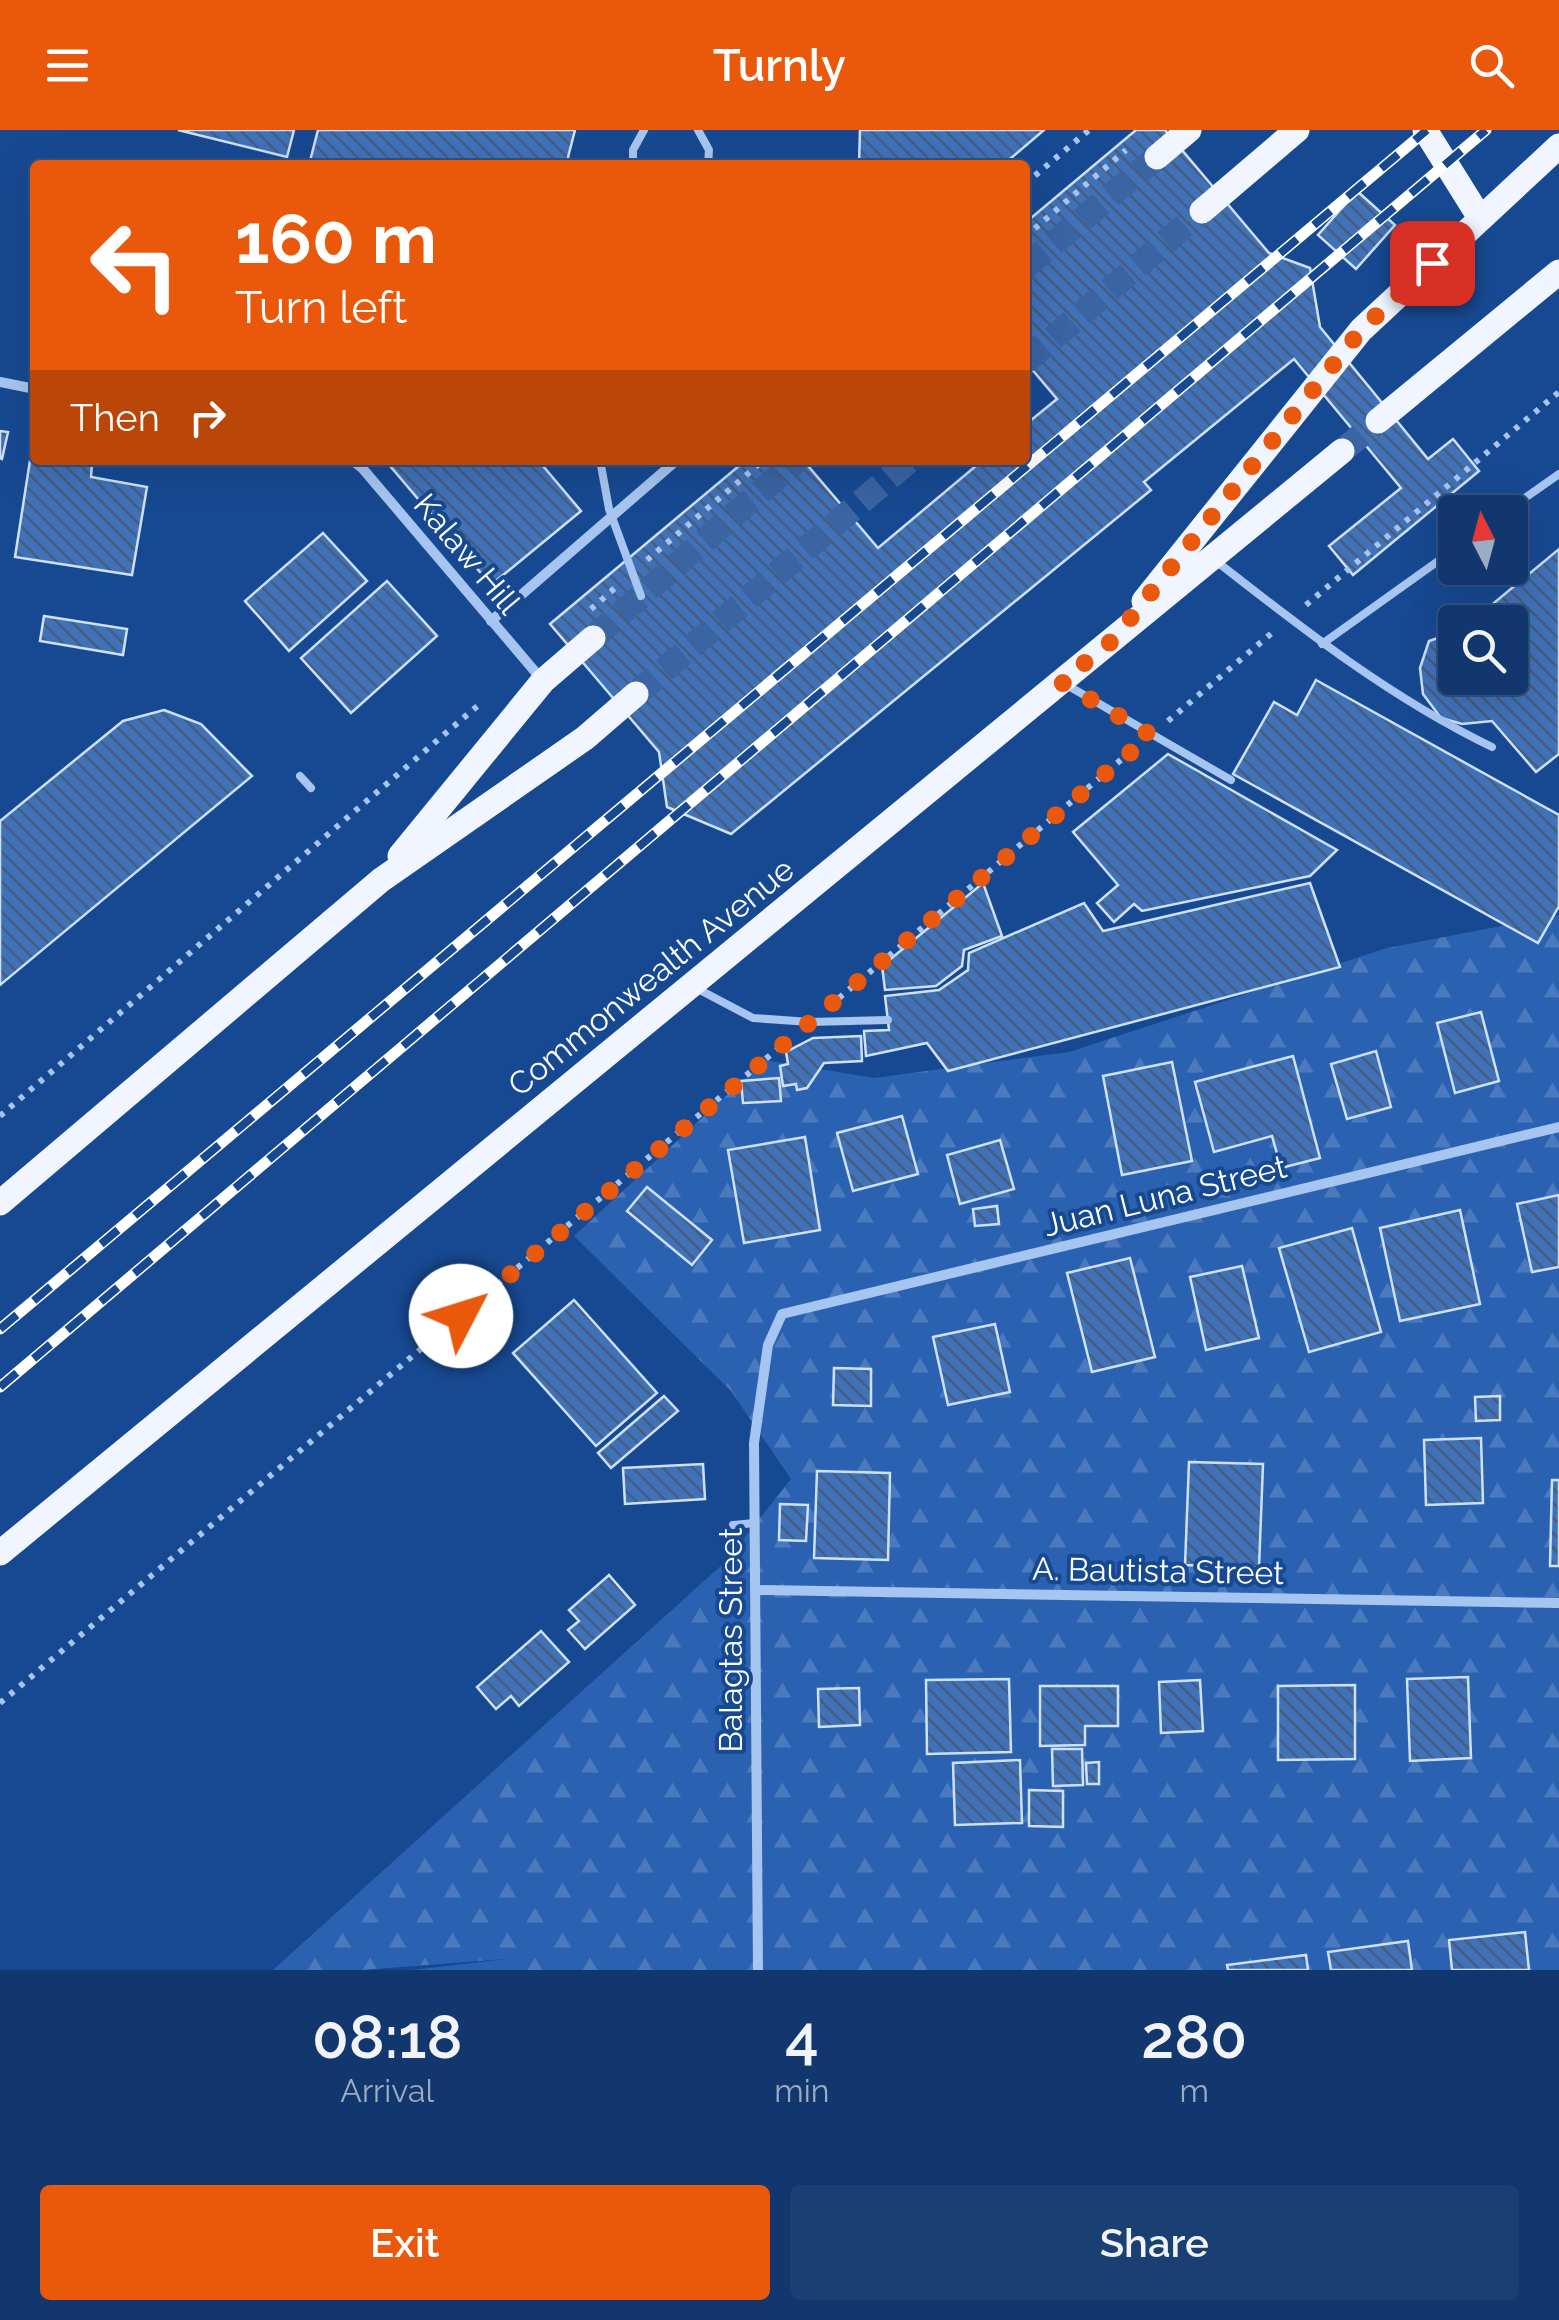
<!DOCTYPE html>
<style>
:root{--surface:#11376e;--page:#1a3f73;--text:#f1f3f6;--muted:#9cacc2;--line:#305181;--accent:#ea580c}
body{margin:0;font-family:Raleway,sans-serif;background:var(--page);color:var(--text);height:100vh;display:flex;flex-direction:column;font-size:38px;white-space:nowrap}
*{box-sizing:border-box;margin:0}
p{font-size:32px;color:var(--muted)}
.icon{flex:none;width:55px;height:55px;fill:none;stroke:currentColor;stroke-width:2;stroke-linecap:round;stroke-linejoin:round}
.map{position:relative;height:1840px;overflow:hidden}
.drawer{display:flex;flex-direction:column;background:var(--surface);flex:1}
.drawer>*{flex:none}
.hud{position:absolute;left:30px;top:30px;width:1000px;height:305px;border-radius:10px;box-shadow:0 10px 40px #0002,0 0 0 2px var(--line);background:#ea580c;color:#fff;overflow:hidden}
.needle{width:65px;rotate:354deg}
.tools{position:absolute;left:1438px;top:365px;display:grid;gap:20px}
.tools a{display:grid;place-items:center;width:90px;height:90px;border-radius:10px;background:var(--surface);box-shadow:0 10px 40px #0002,0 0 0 2px var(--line);font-size:50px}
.pin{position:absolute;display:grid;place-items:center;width:85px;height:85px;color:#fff;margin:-42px;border-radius:20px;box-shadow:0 5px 15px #0006}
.me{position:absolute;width:110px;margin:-55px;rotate:50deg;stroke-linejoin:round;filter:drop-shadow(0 0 8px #0008)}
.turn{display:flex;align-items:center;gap:35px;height:210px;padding:0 40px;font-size:45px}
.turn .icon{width:130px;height:130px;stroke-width:2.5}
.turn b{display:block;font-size:70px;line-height:85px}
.then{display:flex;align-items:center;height:95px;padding:0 40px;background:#0003;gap:20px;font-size:38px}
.eta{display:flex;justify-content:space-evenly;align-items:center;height:170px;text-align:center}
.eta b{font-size:60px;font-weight:600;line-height:70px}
.primary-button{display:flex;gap:20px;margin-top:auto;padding:20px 40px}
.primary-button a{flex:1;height:115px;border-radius:10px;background:var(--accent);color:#fff;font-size:40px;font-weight:600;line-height:115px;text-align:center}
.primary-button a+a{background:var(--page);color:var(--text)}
header{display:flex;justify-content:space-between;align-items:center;height:130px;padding:0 40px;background:var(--accent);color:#fff;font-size:45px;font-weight:600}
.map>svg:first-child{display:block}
</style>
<header><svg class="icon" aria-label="menu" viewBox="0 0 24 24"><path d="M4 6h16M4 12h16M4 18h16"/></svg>Turnly<svg class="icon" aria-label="search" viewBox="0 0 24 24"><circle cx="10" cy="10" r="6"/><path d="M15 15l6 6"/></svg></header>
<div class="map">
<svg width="1559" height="1840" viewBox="0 0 1559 1840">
<defs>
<pattern id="forest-firs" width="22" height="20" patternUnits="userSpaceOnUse" patternTransform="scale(2.5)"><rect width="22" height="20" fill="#2a62b1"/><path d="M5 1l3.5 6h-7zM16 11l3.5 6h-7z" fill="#4a7abd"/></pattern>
<pattern id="building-back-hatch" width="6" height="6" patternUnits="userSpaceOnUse" patternTransform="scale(2.5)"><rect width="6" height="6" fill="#4072ba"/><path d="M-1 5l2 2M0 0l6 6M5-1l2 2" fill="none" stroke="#475d7e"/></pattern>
</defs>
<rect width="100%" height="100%" fill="#174992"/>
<!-- forest -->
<polygon fill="url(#forest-firs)" points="1559,785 1559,1840 507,1840 505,1829 362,1840 273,1840 725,1432 791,1349 731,1261 574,1106 765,930 874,948 1069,922 1387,818"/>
<!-- garden -->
<polygon fill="#2a62b1" points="506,1829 507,1840 413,1840"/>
<!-- building -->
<g fill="url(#building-back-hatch)" stroke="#cde1fb" stroke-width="2.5">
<polygon points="178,0 294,0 287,27"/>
<polygon points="318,0 575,0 566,35 309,35"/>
<polygon points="860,0 1044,0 1003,35 859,35"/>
<polygon points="1136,0 1165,0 1269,123 1310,138 1320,197 1428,329 1453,309 1479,341 1353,445 1329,416 1401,358 1294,229 1144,352 1151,360 731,704 667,677 659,622 550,494 746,330 803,330 878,418 983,330 1025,330 1025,295 1057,269 1025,231 1025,93"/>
<polygon points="1357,61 1395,95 1356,139 1318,105"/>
<polygon points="0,301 8,302 2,329 0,328"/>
<polygon points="31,324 35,325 35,330 92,334 91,347 147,357 132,445 15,427"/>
<polygon points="385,330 538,330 581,381 491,455"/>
<polygon points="323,403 367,451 289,521 245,471"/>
<polygon points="1559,419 1559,624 1536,642 1492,591 1462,594 1441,588 1423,564 1420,538 1429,511 1455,502 1455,548 1510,548 1510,492 1471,492"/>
<polygon points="387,451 437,506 351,583 301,528"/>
<polygon points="44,486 127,499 123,525 40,511"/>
<polygon points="1316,550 1559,685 1559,776 1538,813 1233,644 1274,572 1297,585"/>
<polygon points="164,580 201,594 252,646 0,855 0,691 123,591"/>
<polygon points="1168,624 1337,720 1310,746 1142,781 1134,774 1114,792 1097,773 1118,755 1073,702"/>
<polygon points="983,753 1002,806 964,820 962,836 936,856 885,860 882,836"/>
<polygon points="1310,753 1340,837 948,941 927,913 866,926 864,901 889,900 885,866 939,860 968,840 969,823 1084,773 1103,801"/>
<polygon points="1481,882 1499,951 1455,963 1437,893"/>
<polygon points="861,906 862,931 824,933 807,958 797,960 796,954 783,956 780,936 788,934 786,922 813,908"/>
<polygon points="1376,921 1391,977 1347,989 1331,934"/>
<polygon points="1293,926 1320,1028 1281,1038 1272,1006 1214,1022 1195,952"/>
<polygon points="1172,932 1192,1031 1122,1045 1103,946"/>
<polygon points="779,948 781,971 743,973 741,951"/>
<polygon points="902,986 918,1044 853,1061 837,1003"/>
<polygon points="805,1007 820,1100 744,1113 728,1020"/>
<polygon points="1000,1010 1014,1059 960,1074 947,1025"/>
<polygon points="647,1057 712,1110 692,1135 627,1081"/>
<polygon points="1559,1065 1559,1137 1532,1142 1517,1074"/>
<polygon points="997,1076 999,1094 975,1096 973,1079"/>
<polygon points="1460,1080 1480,1174 1400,1191 1380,1098"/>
<polygon points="1352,1098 1381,1202 1309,1222 1279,1118"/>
<polygon points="1130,1128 1155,1227 1092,1242 1067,1143"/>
<polygon points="1242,1136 1259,1208 1206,1220 1190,1147"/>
<polygon points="574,1170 657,1263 596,1316 513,1223"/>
<polygon points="995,1194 1010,1262 948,1275 933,1207"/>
<polygon points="834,1238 871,1239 871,1276 833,1275"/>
<polygon points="664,1266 678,1281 611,1338 598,1323"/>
<polygon points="1500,1266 1500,1290 1476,1291 1475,1267"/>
<polygon points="1481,1308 1483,1373 1426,1375 1424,1310"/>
<polygon points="1189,1332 1263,1334 1259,1438 1185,1435"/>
<polygon points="703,1334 705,1369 625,1374 623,1338"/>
<polygon points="817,1341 890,1343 888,1430 814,1428"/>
<polygon points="1552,1350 1559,1350 1559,1436 1550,1436"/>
<polygon points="780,1374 808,1375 806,1411 779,1410"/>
<polygon points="609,1445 635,1475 585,1519 568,1500 579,1491 569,1480"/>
<polygon points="541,1501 569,1532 519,1576 511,1566 496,1579 477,1557"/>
<polygon points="1468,1547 1471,1628 1410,1631 1407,1549"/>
<polygon points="1009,1549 1011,1622 927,1624 926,1550"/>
<polygon points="1200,1550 1203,1601 1161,1603 1159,1552"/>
<polygon points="1355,1555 1355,1629 1278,1630 1278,1556"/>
<polygon points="1040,1556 1118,1556 1118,1596 1085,1596 1085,1615 1040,1616"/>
<polygon points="859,1558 860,1595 819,1597 818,1559"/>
<polygon points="1052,1619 1082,1619 1083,1655 1053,1656"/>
<polygon points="1020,1630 1022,1693 955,1695 953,1633"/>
<polygon points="1099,1632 1099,1654 1087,1654 1086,1633"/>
<polygon points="1029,1660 1063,1661 1063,1697 1029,1696"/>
<polygon points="1525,1802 1529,1840 1452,1840 1449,1810"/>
<polygon points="1408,1811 1412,1840 1331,1840 1328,1822"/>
<polygon points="1306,1825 1308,1840 1228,1840 1227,1835"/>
</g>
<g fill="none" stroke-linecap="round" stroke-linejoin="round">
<!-- primary-tunnel -->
<g stroke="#3a64a2" stroke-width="25" stroke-dasharray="25 12" stroke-linecap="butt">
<polyline points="1025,137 1157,27"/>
<polyline points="1025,232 1202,81"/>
<polyline points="1342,321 1378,291"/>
<polyline points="593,508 797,330"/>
<polyline points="636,564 910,330"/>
</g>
<!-- path -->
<g stroke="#a6c5f0" stroke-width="6" stroke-dasharray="5 8" stroke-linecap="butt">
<polyline points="1025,54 1089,0"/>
<polyline points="1025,107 1126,20"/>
<polyline points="647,430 764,330"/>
<polyline points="1306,475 1559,262"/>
<polyline points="591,479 615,458"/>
<polyline points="1168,591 1273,502"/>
<polyline points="839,868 1135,618"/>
<polyline points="0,986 482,572"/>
<polyline points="0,1573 787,911"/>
</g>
<!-- service -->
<g stroke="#a6c5f0" stroke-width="8">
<polyline points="698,0 709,20 708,35"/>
<polyline points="633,35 633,20 644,0"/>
<polyline points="600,330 609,379 641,466"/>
<polyline points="1505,382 1559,344"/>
<path d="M1216,431C1304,500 1391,568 1492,617"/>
<polyline points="1322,514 1455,419"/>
<polyline points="1065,554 1231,650"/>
<polyline points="300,646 311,658"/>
<polyline points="696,858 753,888 810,892 888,890"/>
<polyline points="733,1395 755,1393"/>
</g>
<!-- minor -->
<g stroke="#a6c5f0" stroke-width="10">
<polyline points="0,252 35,259"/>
<polyline points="352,330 363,339 543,551"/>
<polyline points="491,491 677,330"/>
<polyline points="756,1460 1559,1473"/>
<polyline points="758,1840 754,1313 768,1215 782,1184 1559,997"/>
</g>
<!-- primary -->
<g stroke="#f0f5ff" stroke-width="25">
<polyline points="1425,0 1480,88"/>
<polyline points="1157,27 1189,0"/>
<polyline points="1202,81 1297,0"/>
<polyline points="1378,291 1559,142"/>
<polyline points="1144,471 1361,200 1559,16"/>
<polyline points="400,726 543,551 593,508"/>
<polyline points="0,1073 381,750 585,608 636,564"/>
<polyline points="0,1423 1342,321"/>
</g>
<defs>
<g id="rail">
<polyline points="0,1199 1427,0"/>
<polyline points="0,1257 1486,0"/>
</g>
</defs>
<!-- rail casing -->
<use href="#rail" stroke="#fff" stroke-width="11"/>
<!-- rail -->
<use href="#rail" stroke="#174992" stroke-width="8" stroke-dasharray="22" stroke-linecap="butt"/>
</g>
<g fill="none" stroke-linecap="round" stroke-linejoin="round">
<!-- route -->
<polyline stroke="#ea580c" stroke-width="18" stroke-dasharray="0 32.4" points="461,1186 1151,605 1061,552 1113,510 1361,200 1432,133"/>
</g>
<g text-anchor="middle" stroke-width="8" stroke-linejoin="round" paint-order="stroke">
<!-- street labels -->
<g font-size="32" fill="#fff" stroke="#174992">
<text transform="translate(467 424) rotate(50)" y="11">Kalaw Hill</text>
<text transform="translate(651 847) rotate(-39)" y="11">Commonwealth Avenue</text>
<text transform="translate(1165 1066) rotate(-14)" y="11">Juan Luna Street</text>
<text transform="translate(1158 1441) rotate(1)" y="11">A. Bautista Street</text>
<text transform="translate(731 1510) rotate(-90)" y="11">Balagtas Street</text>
</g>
</g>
</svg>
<div class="tools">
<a><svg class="needle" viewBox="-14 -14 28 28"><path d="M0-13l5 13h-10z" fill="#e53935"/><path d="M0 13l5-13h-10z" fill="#9cacc2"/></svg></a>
<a><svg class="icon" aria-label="search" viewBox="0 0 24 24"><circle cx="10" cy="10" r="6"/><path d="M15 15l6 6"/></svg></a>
</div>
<div class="pin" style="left:1432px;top:133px;background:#d93025"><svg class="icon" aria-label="arrive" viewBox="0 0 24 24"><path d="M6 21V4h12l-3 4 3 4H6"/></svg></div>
<svg class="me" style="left:461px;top:1186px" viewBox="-20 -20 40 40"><circle r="19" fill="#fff"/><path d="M0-13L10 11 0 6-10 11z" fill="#ea580c"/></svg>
<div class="hud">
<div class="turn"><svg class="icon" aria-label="left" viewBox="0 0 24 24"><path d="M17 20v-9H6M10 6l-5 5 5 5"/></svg><div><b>160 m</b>Turn left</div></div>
<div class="then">Then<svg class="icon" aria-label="right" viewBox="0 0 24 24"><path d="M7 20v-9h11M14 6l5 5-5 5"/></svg></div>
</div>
</div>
<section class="drawer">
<div class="eta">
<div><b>08:18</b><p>Arrival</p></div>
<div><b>4</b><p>min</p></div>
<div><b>280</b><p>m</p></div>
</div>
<div class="primary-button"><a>Exit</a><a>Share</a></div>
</section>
